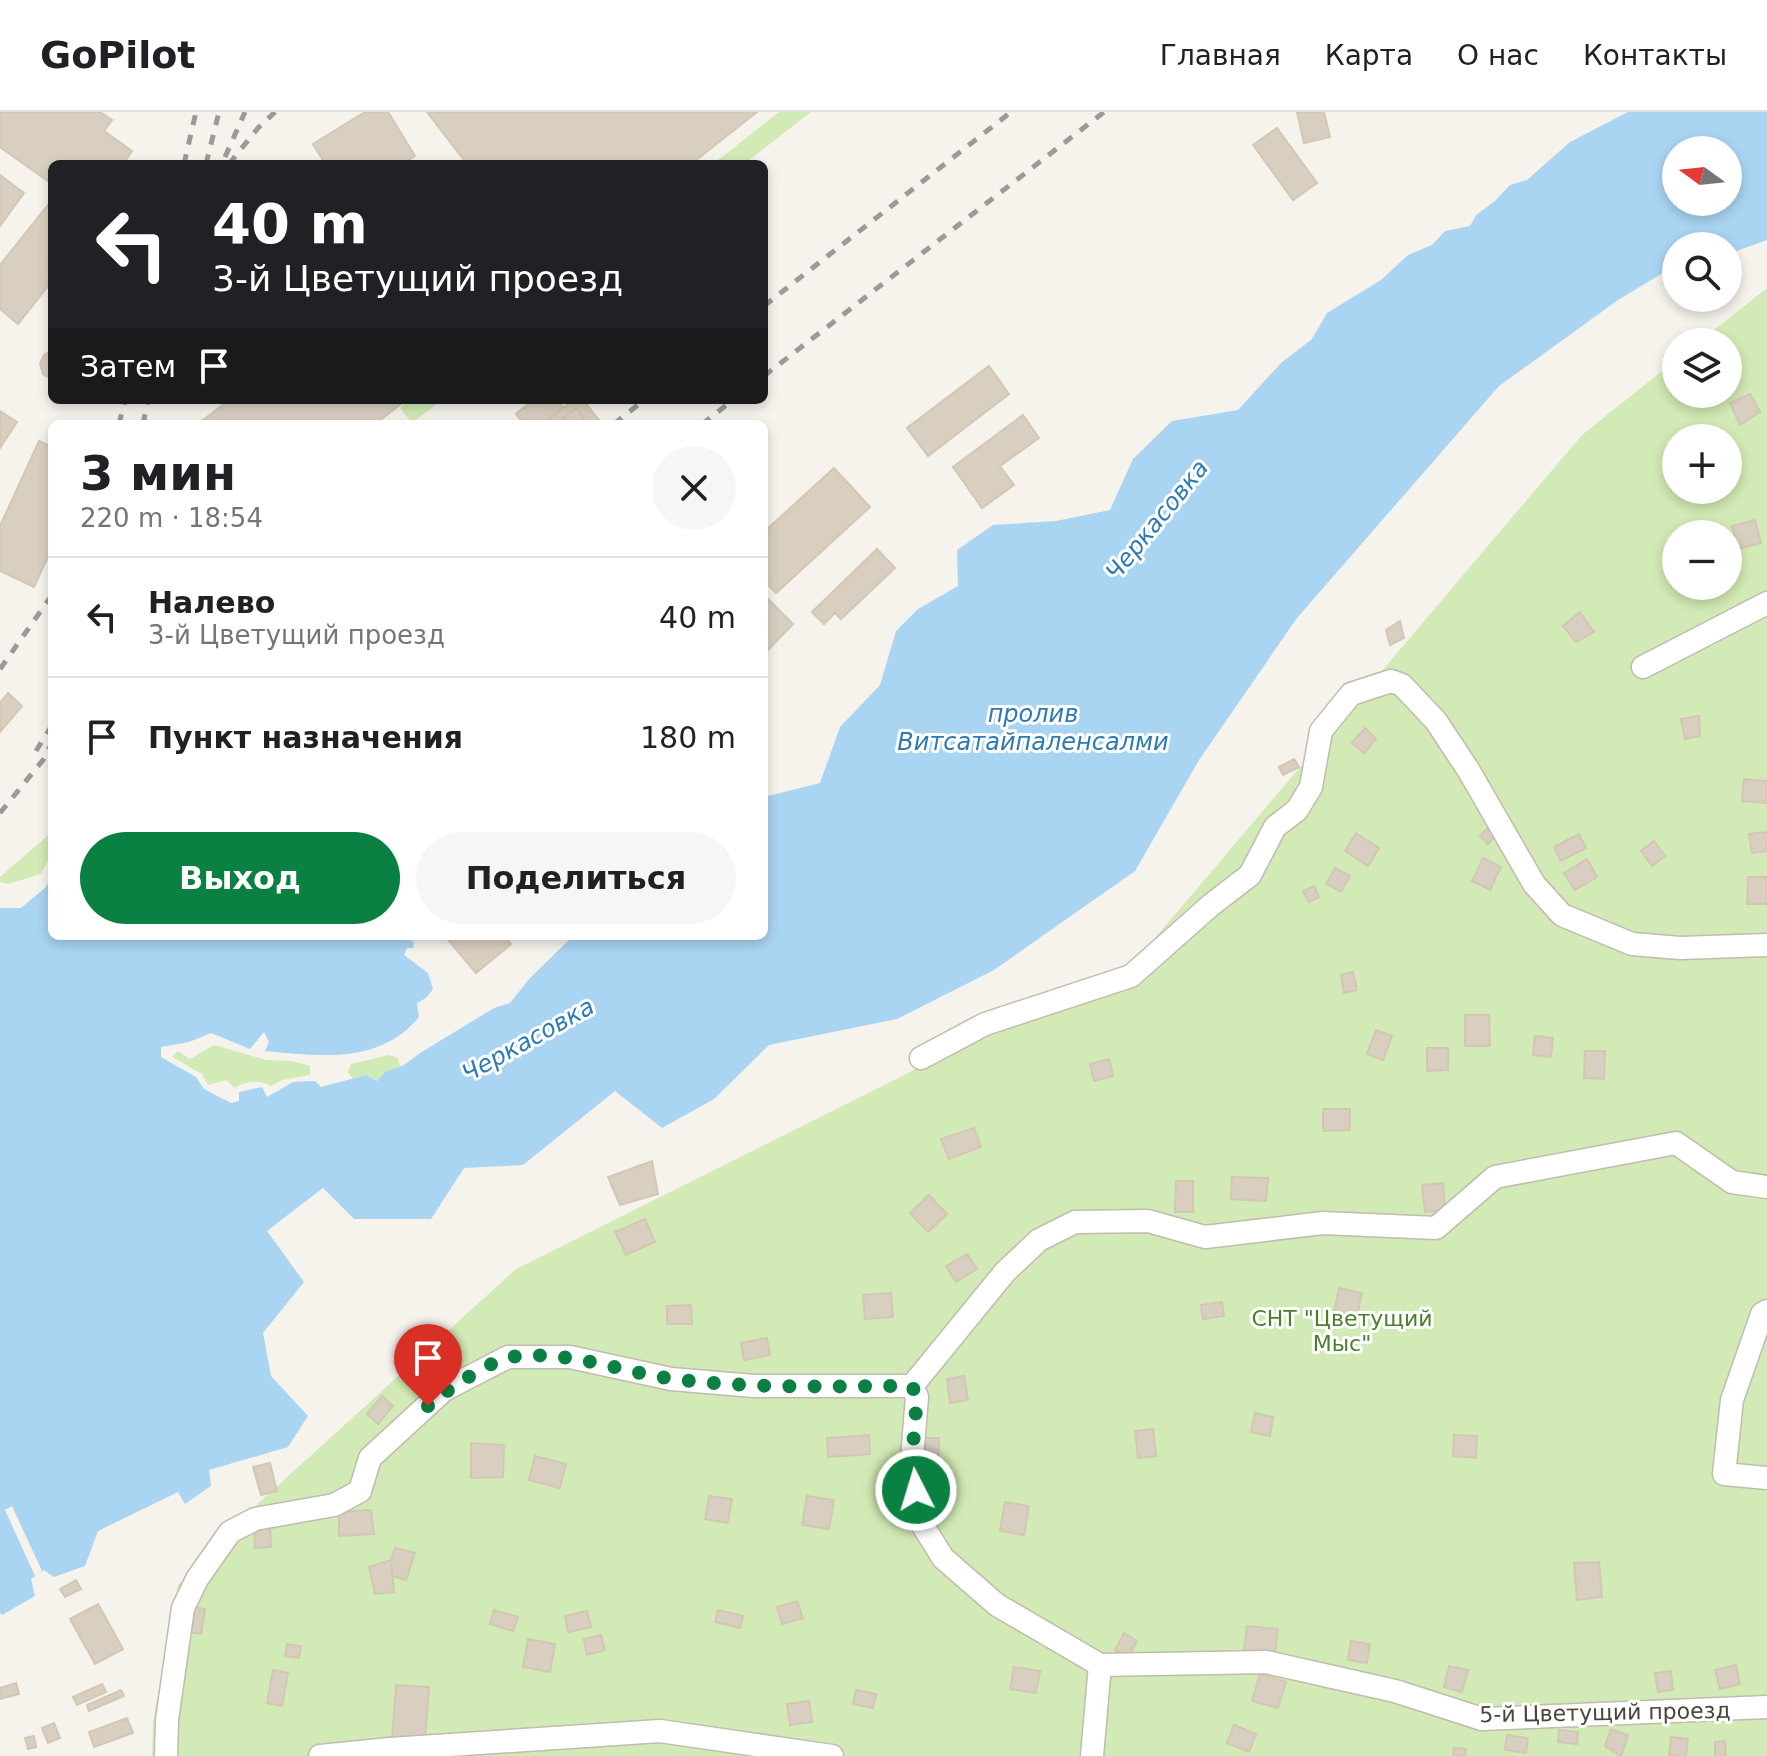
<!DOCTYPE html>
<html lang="ru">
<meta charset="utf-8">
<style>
:root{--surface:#fff;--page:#f6f6f6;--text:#202124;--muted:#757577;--line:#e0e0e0;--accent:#0b8043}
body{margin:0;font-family:"DejaVu Sans",sans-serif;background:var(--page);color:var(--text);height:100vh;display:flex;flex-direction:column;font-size:30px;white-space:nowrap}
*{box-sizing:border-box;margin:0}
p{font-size:26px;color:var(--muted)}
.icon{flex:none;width:44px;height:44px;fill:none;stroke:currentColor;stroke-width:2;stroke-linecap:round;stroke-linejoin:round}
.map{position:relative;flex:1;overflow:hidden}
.details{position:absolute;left:48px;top:308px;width:720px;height:520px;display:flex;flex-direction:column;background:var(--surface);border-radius:12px;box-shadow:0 4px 12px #0003}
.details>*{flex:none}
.guide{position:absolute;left:48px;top:48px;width:720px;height:244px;border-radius:12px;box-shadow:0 4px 12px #0003;background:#202124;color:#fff;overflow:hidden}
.needle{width:52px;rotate:285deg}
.fabs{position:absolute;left:1662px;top:24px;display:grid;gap:16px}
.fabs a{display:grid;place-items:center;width:80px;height:80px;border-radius:50%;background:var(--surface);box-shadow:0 4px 12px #0003;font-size:40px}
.pin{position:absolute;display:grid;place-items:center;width:68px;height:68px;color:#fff;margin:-82px -34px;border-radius:50% 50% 50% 0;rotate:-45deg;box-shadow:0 0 8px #0007}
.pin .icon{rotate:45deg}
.me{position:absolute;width:88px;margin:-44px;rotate:355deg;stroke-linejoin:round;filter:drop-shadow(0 0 6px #0008)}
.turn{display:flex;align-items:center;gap:28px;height:168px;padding:0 32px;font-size:36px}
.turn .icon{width:104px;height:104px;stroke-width:2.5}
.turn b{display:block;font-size:56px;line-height:68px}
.then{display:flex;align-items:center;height:76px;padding:0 32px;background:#0003;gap:16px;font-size:30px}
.round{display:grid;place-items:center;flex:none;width:84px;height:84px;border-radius:42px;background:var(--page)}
.headline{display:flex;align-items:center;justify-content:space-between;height:136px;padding:0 32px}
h1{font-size:48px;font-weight:600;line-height:60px}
.cta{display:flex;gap:16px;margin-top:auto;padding:16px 32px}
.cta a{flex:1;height:92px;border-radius:48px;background:var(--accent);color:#fff;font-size:32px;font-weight:600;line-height:92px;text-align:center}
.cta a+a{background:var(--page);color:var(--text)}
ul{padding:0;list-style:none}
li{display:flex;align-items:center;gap:24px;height:120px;padding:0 32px;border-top:2px solid var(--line)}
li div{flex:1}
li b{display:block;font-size:30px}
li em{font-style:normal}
header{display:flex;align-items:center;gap:48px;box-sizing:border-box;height:112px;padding:0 40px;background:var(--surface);border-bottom:2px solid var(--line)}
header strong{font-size:38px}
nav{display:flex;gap:44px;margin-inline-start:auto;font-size:28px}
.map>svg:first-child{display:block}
</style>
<header>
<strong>GoPilot</strong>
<nav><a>Главная</a><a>Карта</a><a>О нас</a><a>Контакты</a></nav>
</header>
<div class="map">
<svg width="1767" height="1644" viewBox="0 0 1767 1644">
<rect width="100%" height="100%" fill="#f6f3ec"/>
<!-- green -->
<g fill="#d2eab5" fill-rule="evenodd">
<polygon points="779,0 811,0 744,52 713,52"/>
<path d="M1767,176V1644H152L153,1611L178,1473L252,1397L516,1157L1138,846L1582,323L1676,248V282H1728V230H1699ZM1676,326H1728V378H1676ZM1676,422H1728V474H1676Z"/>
<polygon points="410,288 442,288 412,311 400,296"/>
<polygon points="52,720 52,741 41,762 8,772 0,770 0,765"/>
<path d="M214,933L266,948L292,949L310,954V963L282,968L271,974C260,967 245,969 234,976L226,968L208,973L202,962L172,945L178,939L190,947Z"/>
<polygon points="389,943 398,946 400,955 385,960 377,969 366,963 353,967 348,960 351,952"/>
</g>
<!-- water -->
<path fill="#a9d4f2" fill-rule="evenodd" d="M1628,0H1767V128L1728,142V134H1676V153L1618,188L1499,274L1297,506L1199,648L1135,759L994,858L897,907L769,933L714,987L662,1016L615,979L523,1053L464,1056L431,1107H354L323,1076L267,1119L304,1170L263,1221L271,1264L308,1304L288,1335L209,1358L211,1374L185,1392L178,1380L98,1419L85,1454L54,1465L44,1458L31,1467L35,1484L2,1503L0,1501V796H21L46,775L52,761V824H407L414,831L413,836H407L404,843L428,861L433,877L426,886L417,891L419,905C379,953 321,944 265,939L269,930L264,920L250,937L211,921L189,930L161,935V945L196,965L204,977L231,991L239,989V980L262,975L267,985L293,970L315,969L321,975L366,963L377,969L385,960L404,953L420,941L494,896L510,891L530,866L573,824H764V685L820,671L840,615L880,573L896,519L918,497L958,474L957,438L993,413L1056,409L1110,398L1133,347L1172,309L1238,298L1281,251L1312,227L1327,201L1381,168L1408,143L1432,133L1445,119L1470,114L1476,103L1495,89L1510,73L1527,68L1570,30ZM1676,38H1728V90H1676Z"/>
<!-- pier -->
<polygon fill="#f6f3ec" points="12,1394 42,1459 35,1464 5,1398"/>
<!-- building -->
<g fill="#d8cfc1" stroke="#d3c7b4" stroke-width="2">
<polygon points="0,0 100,0 112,8 104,19 132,39 123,52 52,52 52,72 0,35"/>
<polygon points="365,0 388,0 415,44 402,52 320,52 324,50 313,32"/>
<polygon points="427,0 757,0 691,52 467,52"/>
<polygon points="1297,0 1324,0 1330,25 1304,31"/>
<polygon points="1277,16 1317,71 1293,88 1253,33"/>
<polygon points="0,63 24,81 0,114"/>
<polygon points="52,88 52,146 47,152 52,156 52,169 18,212 0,197 0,153"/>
<polygon points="51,239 52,239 52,267 43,262 40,252 44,243"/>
<polygon points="989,254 1009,282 928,344 907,316"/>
<polygon points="1750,282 1760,300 1740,313 1730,291"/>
<polygon points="229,288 406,288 375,312 198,312"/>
<polygon points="533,288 558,288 563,295 542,312 524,312 516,302"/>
<polygon points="573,288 583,288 602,312 543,312"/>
<polygon points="576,296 584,306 577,312 556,312"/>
<polygon points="0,299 17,310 0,336"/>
<polygon points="1023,303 1039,326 1000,354 1014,373 982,396 953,355"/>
<polygon points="39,329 52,335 52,436 34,475 0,459 0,414"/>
<polygon points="834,356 870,395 776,481 764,468 764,420"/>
<polygon points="1755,408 1761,431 1738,437 1732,414"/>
<polygon points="877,437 895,456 841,507 835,501 824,512 812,500"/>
<polygon points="764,483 793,512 764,542"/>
<polygon points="1580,500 1594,520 1576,530 1563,514"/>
<polygon points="1400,509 1404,526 1390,533 1386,518"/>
<polygon points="8,581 22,594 0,620 0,591"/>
<polygon points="1699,604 1700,624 1685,627 1681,607"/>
<polygon points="1365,616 1376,627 1364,641 1352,631"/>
<polygon points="1294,647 1299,655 1283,663 1279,655"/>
<polygon points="1744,667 1767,669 1767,691 1742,689"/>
<polygon points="1489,715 1497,723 1488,732 1480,724"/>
<polygon points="1767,720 1767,739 1752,741 1749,722"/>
<polygon points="1356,721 1379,736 1368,754 1345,739"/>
<polygon points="1579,722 1586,736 1561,749 1554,735"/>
<polygon points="1654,729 1665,744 1652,754 1641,739"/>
<polygon points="1483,746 1501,755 1490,778 1472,769"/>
<polygon points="1587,747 1597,765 1575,778 1564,761"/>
<polygon points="1335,756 1350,764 1341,780 1326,772"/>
<polygon points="1748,765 1767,765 1767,792 1747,792"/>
<polygon points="1314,774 1319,785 1309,790 1303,779"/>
<polygon points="445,824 505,824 511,832 476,861"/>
<polygon points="1353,860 1357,878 1344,881 1341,863"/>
<polygon points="1465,903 1489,903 1490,934 1465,934"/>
<polygon points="1376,918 1392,924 1383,948 1367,942"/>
<polygon points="1535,924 1553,926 1551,945 1533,943"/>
<polygon points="1427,936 1448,936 1448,958 1427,959"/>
<polygon points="1585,939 1605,939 1604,967 1584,966"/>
<polygon points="1109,947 1113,964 1094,969 1090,952"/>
<polygon points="1323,997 1350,997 1350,1018 1323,1019"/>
<polygon points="974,1016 981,1035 949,1047 941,1027"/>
<polygon points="652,1049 658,1082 620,1093 608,1065"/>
<polygon points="1232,1065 1268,1066 1266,1089 1231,1087"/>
<polygon points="1176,1069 1193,1069 1193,1100 1175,1100"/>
<polygon points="1443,1071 1445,1098 1425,1100 1422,1073"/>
<polygon points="929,1083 947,1102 928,1120 910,1101"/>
<polygon points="645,1107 655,1130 626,1143 615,1120"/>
<polygon points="967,1142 977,1157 956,1170 946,1154"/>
<polygon points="1339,1176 1362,1181 1357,1204 1334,1200"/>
<polygon points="891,1181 893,1205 865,1207 863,1183"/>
<polygon points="1222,1190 1224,1204 1203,1207 1201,1193"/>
<polygon points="691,1193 692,1212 667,1212 667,1194"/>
<polygon points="767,1226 770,1243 744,1248 741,1231"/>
<polygon points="413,1235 435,1263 417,1278 394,1250"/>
<polygon points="964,1264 968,1288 950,1291 947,1267"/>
<polygon points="382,1284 393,1294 378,1312 367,1302"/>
<polygon points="1255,1301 1273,1305 1270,1324 1251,1320"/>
<polygon points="1153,1317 1156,1344 1138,1346 1135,1319"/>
<polygon points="869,1323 870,1342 828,1345 827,1326"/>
<polygon points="1454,1323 1477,1324 1476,1346 1453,1344"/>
<polygon points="923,1326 939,1326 938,1357 922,1356"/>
<polygon points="471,1331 504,1333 503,1365 471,1366"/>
<polygon points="535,1344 566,1352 560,1376 529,1368"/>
<polygon points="270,1351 277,1379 261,1383 253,1355"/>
<polygon points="709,1384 732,1387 728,1411 705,1407"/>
<polygon points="807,1384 834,1388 829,1417 802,1413"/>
<polygon points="1005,1390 1029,1394 1024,1423 1000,1419"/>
<polygon points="371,1398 374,1422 339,1424 339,1400"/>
<polygon points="270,1414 271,1435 255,1436 254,1415"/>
<polygon points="395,1436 415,1441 406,1468 386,1462"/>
<polygon points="391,1448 394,1480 375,1482 369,1455"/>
<polygon points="1599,1450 1602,1485 1577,1488 1574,1451"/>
<polygon points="76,1468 81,1477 65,1485 60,1477"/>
<polygon points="797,1489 803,1506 782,1512 777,1495"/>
<polygon points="98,1492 123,1537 95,1552 70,1507"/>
<polygon points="189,1494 205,1497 201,1522 185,1520"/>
<polygon points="494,1498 518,1505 513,1519 490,1512"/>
<polygon points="718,1498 743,1504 740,1516 715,1510"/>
<polygon points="587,1499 591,1515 568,1520 565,1504"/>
<polygon points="1247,1514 1278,1517 1275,1541 1244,1538"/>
<polygon points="1124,1521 1137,1529 1128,1545 1115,1538"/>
<polygon points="601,1523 605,1538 587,1543 584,1527"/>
<polygon points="528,1527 555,1532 550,1560 523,1555"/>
<polygon points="1351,1529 1370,1532 1367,1551 1348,1548"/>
<polygon points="287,1532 301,1534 299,1546 285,1544"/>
<polygon points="1736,1553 1740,1572 1720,1577 1715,1558"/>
<polygon points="1449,1554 1468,1558 1462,1580 1444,1575"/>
<polygon points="1014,1555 1040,1559 1036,1581 1010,1577"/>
<polygon points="273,1558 288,1561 282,1594 267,1591"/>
<polygon points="1671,1559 1673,1578 1658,1580 1655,1561"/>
<polygon points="1260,1562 1286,1570 1278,1596 1252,1589"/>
<polygon points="16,1571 19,1582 0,1587 0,1576"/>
<polygon points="102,1572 106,1580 77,1593 73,1585"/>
<polygon points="396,1573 429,1575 425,1628 392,1626"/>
<polygon points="121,1578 124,1584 89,1599 87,1593"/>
<polygon points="856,1578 876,1582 873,1596 853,1592"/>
<polygon points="809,1589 812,1610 790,1613 787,1592"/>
<polygon points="127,1606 133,1621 94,1635 89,1620"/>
<polygon points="54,1611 60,1626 48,1631 42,1616"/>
<polygon points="1234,1613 1256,1622 1249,1640 1227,1631"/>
<polygon points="1611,1617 1628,1623 1621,1644 1605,1634"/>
<polygon points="1559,1618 1578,1620 1577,1632 1558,1630"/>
<polygon points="1507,1623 1528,1626 1526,1641 1505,1638"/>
<polygon points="34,1624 36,1635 28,1637 25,1626"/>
<polygon points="1671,1625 1688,1627 1686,1644 1669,1644"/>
<polygon points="1725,1629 1726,1644 1715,1644 1715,1630"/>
<polygon points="1454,1636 1466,1637 1465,1644 1453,1644"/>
</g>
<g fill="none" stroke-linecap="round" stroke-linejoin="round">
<defs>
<g id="minor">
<polyline points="1643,555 1767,491"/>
<polyline points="921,946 985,912 1131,864 1211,793 1250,763 1275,715 1297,698 1311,675 1321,619 1351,582 1391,569 1402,573 1436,609 1469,659 1534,772 1562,803 1632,832 1680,836 1767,833"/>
<polyline points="1767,1199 1762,1202 1732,1288 1724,1362 1767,1366"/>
<polyline points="912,1274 917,1285 912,1347 920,1409 943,1446 997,1493 1100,1553 1266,1550 1395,1579 1482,1607 1767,1595"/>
<polyline points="166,1644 167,1608 183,1496 197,1467 230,1420 255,1407 334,1393 360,1379 370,1346 444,1278 508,1245 570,1245 671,1267 754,1274 912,1274 1005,1160 1039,1128 1075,1110 1148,1109 1205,1125 1323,1111 1436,1116 1495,1065 1676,1031 1732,1070 1767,1075"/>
<polyline points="320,1644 390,1637 660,1619 832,1644"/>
<polyline points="1092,1644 1100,1553"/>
</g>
</defs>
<!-- minor casing -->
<use href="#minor" stroke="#c2bbae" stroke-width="25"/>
<!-- minor -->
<use href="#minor" stroke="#fff" stroke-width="22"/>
<!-- rail -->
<g stroke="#9a9a9a" stroke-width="5" stroke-dasharray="10 10" stroke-linecap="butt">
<polyline points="225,45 245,0"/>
<polyline points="184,52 196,0"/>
<polyline points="206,52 219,0"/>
<polyline points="229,52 258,16 275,0"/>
<polyline points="764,194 1011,0"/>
<polyline points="764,264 1104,0"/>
<polyline points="119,312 125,288"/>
<polyline points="143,312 148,288"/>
<polyline points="614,312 644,288"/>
<polyline points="702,312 733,288"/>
<polyline points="0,557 52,483"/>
<polyline points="36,639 52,613"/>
<polyline points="0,701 43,648 52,631"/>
</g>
</g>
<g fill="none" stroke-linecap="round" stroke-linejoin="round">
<!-- route -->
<path stroke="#0b8043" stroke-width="14" stroke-dasharray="0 25.2" d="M428,1294C442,1281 493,1247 511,1245C567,1237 620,1260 674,1267C753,1277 833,1274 912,1274L917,1285L912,1347L916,1378"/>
</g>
<g text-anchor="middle" stroke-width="6" stroke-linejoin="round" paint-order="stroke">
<!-- park labels -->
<g font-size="22" fill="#4a7f2a" stroke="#fff">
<text x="1342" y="1214">СНТ "Цветущий<tspan x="1342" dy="25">Мыс"</tspan></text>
</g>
<!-- street labels -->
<g font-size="22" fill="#4b4439" stroke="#fff">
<text transform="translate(1605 1600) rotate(-1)" y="8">5-й Цветущий проезд</text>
</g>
<!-- water labels -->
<g font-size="24" font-style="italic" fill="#2e7ab2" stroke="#fff">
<text transform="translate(1157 408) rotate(-51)" y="8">Черкасовка</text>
<text x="1033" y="610">пролив<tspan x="1033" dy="28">Витсатайпаленсалми</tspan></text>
<text transform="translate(528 928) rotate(-29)" y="8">Черкасовка</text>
</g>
</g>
</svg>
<div class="fabs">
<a><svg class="needle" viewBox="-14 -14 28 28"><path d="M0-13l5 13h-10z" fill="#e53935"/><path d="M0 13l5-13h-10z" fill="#757577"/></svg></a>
<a><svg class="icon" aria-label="search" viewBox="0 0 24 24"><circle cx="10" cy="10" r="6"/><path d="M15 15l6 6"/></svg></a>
<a><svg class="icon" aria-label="layers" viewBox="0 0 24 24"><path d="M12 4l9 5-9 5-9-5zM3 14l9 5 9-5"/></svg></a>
<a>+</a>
<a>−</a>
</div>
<div class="pin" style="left:428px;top:1294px;background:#d93025"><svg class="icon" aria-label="arrive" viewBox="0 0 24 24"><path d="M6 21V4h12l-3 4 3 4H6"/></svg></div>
<svg class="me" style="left:916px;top:1378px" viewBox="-20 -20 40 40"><circle r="17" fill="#0b8043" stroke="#fff" stroke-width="3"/><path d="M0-11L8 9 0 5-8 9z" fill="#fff"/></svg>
<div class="guide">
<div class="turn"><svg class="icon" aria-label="left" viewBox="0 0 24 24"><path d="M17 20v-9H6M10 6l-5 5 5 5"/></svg><div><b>40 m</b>3-й Цветущий проезд</div></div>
<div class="then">Затем<svg class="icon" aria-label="arrive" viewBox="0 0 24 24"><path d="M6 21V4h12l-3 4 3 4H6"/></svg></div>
</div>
<section class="details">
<div class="headline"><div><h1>3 мин</h1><p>220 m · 18:54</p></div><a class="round"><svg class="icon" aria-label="close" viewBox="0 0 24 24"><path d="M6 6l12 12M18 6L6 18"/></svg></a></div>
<ul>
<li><svg class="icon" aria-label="left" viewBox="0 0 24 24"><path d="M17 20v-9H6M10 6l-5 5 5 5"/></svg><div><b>Налево</b><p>3-й Цветущий проезд</p></div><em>40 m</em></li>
<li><svg class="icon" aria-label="arrive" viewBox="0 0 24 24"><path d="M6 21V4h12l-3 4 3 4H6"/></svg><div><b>Пункт назначения</b></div><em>180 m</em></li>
</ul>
<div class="cta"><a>Выход</a><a>Поделиться</a></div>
</section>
</div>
